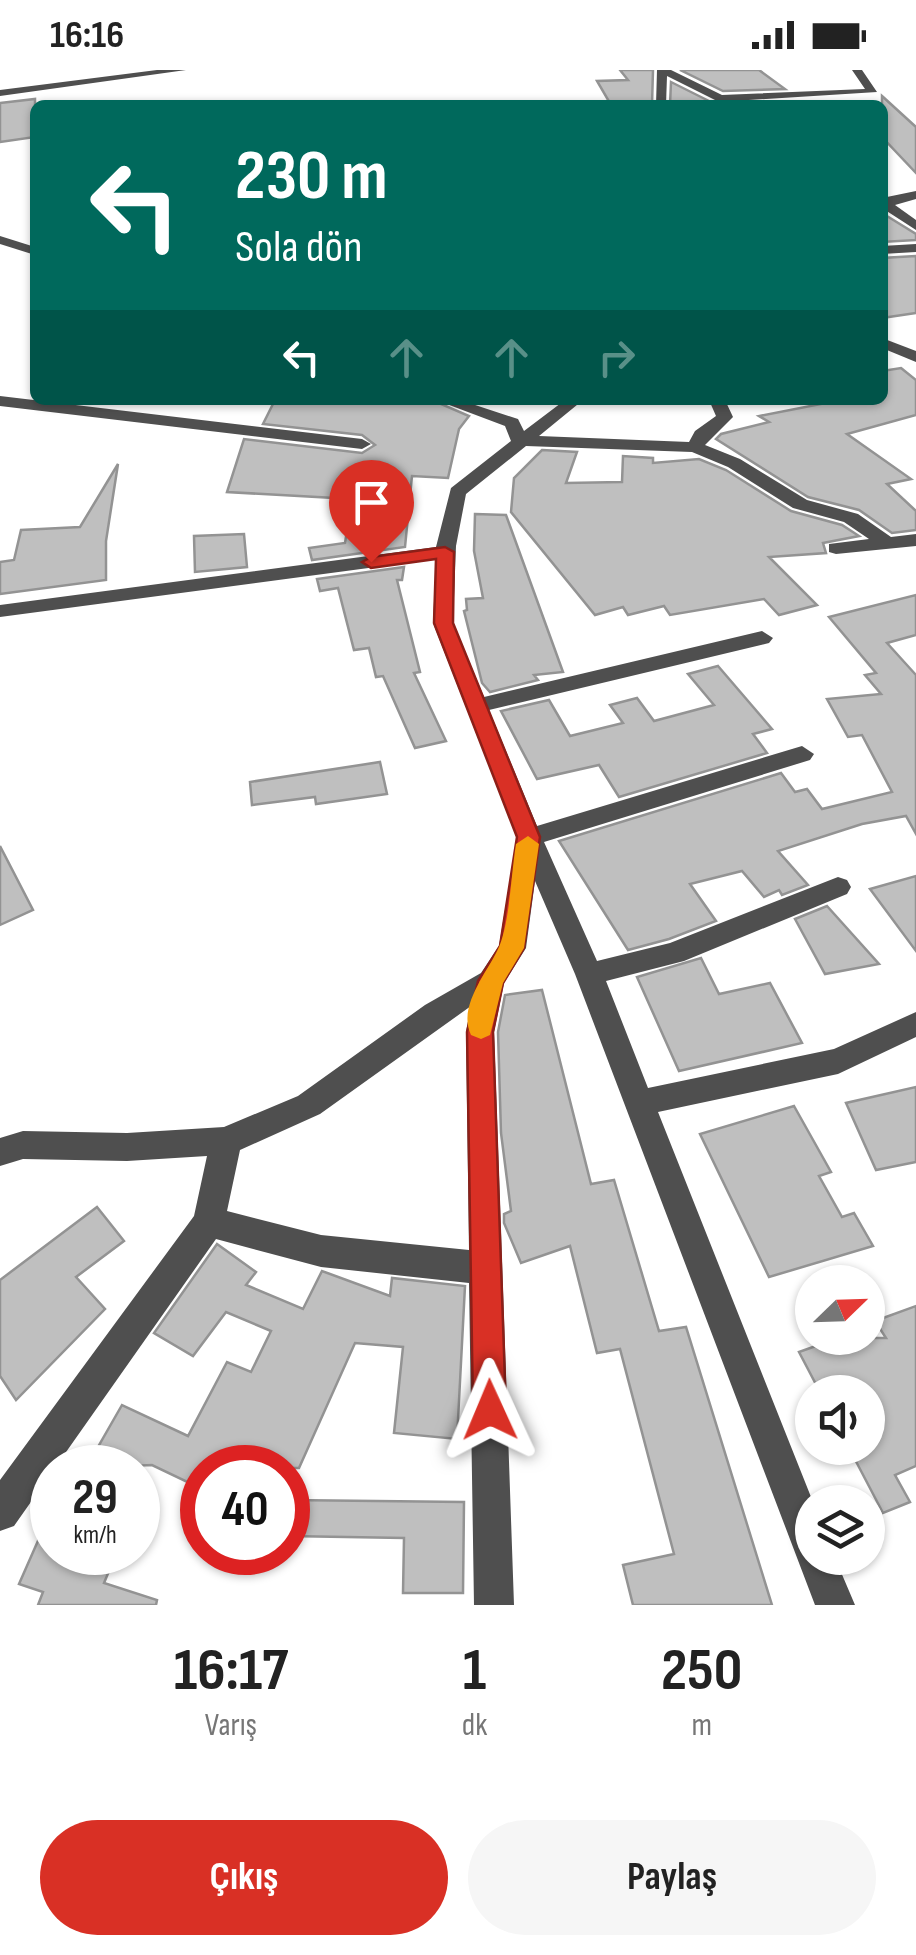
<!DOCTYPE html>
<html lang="tr">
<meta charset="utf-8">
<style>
:root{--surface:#fff;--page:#f6f6f6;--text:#222;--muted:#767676;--accent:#d93025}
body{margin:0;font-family:"Sofia Sans Condensed",sans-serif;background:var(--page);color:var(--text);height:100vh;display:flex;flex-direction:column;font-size:38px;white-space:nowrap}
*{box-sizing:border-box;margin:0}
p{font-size:32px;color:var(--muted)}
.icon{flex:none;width:55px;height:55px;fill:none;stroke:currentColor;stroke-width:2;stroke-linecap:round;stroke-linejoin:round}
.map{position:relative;height:1535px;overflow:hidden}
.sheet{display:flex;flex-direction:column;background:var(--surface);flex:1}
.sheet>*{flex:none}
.top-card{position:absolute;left:30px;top:30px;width:858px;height:305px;border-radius:15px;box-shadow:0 2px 8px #0004;background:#00695c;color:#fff;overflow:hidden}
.needle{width:65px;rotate:67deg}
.tools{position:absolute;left:795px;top:1195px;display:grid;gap:20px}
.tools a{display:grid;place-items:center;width:90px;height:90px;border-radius:50%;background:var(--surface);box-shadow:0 2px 8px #0004;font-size:50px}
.speed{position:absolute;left:30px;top:1375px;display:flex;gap:20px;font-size:50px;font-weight:700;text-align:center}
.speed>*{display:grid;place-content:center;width:130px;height:130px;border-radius:50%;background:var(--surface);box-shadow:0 2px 8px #0004;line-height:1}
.speed small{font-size:25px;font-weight:400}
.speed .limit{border:15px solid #d22;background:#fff;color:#111}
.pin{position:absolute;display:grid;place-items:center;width:85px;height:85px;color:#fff;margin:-102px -42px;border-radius:50% 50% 50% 0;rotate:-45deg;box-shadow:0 0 10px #0007}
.pin .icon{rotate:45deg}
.me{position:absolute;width:110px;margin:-55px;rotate:359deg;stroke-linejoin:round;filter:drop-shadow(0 0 8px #0008)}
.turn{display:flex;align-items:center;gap:35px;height:210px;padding:0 40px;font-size:45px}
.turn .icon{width:130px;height:130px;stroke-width:2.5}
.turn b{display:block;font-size:70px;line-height:85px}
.lanes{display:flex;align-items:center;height:95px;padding:0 40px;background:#0003;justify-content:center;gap:50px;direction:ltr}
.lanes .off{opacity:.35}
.eta{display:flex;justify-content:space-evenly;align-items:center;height:170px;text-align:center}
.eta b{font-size:60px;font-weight:700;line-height:70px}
.action{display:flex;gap:20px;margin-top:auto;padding:20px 40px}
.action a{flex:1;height:115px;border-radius:60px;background:var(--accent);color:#fff;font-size:40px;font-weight:700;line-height:115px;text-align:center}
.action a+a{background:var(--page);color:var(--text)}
.status{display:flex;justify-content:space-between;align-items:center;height:70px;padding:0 50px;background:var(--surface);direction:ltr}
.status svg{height:28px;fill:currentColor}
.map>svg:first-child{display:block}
</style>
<div class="status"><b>16:16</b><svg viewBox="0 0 49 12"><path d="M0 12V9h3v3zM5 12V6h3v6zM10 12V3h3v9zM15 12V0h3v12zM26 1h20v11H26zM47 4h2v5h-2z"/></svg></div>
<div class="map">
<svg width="916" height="1535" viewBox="0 0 916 1535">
<rect width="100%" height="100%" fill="#fff"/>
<!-- building -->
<g fill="#bfbfbf" stroke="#939393" stroke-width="2.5">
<polygon points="620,0 653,0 652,35 611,35 597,11 628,10"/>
<polygon points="680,0 759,0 785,19 723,21"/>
<polygon points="671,12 717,35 670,35"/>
<polygon points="882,26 916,57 916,103 882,67"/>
<polygon points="35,29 35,67 0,72 0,33"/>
<polygon points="882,143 916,164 916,170 882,172"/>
<polygon points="916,186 916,243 882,248 882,188"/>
<polygon points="901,298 916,310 916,345 847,364 911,409 887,414 916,441 916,460 892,463 859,440 808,427 716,369 721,364 769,352 759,346 841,330 882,330 882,301"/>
<polygon points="275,330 432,330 469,346 459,359 448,408 412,406 405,477 312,490 309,478 345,473 352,429 227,422 244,369 362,383 375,375 362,365 263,354"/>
<polygon points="542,380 577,382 566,413 622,412 623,386 653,388 653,393 699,389 726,400 791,441 842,455 859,466 823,473 826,483 769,487 817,535 779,545 764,529 670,545 664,536 628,545 623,537 595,545 511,442 514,408"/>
<polygon points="118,394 106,471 106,510 0,524 0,492 14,490 21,460 80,457"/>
<polygon points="475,444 506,445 563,602 534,605 538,610 490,622 482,613 464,541 467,540 466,529 483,528 474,481"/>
<polygon points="244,464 247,497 195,502 194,466"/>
<polygon points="404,497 402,510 397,510 420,602 414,603 446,671 415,678 383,606 376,607 369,578 354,580 338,518 320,521 317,509"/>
<polygon points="916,525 916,565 887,573 916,605 916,764 906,746 862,754 778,781 808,815 782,825 779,820 764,827 742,801 690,814 716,851 669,869 628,880 559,771 781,703 795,722 807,719 822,739 892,722 862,665 848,667 827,629 881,624 865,605 876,603 829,547"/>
<polygon points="718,596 772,659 753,664 767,683 619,727 599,695 537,709 501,641 549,630 570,666 623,653 610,635 637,628 654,651 714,635 688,604"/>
<polygon points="380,692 387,724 316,734 315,727 252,735 250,712"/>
<polygon points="0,776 33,840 0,855"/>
<polygon points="916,806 916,881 870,819"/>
<polygon points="827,836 879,894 825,904 795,849"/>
<polygon points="701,888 719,924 770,913 802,973 679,1001 637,907"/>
<polygon points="542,920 591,1114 614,1110 659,1261 686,1257 772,1535 633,1535 623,1495 674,1484 620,1279 597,1283 570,1176 521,1193 504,1153 504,1144 511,1141 501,1063 498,962 505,925"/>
<polygon points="916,1017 916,1092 876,1100 846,1033"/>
<polygon points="794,1036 831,1102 819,1106 842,1147 854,1143 873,1176 769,1207 700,1064"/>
<polygon points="97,1137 124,1171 76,1207 105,1239 16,1330 0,1306 0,1210"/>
<polygon points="217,1174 256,1202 246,1215 303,1239 322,1201 390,1226 392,1208 465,1216 457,1369 394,1363 403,1277 355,1273 299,1398 202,1398 202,1419 152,1395 86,1398 122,1335 188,1366 227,1292 251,1302 271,1261 226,1242 193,1286 154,1263"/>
<polygon points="916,1236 916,1396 895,1405 910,1432 883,1443 849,1378 868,1378 868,1322 820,1322 799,1282 838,1268 886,1268 875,1251"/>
<polygon points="288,1430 464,1432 463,1523 403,1523 404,1468 288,1466"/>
<polygon points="52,1439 52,1482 117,1482 104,1513 157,1530 156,1535 38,1535 43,1522 19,1514"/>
</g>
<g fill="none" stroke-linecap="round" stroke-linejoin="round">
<!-- minor -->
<g fill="#4f4f4f" fill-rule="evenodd">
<polygon points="157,0 186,0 0,26 0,20"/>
<polygon points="657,0 671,0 722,25 865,19 852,0 862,0 877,22 733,31 738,35 725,35 667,6 666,35 656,35"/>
<polygon points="916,121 916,129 895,135 916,150 916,160 882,138 882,128"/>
<polygon points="0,166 35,177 35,185 0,174"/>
<polygon points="916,174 916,182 882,184 882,176"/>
<polygon points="882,268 916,281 916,292 882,278"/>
<polygon points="0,326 362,369 371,374 362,379 0,336"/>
<path d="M436,330H460L518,349L524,361L565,330H583L539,366L689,372L695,361L716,346L709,330H725L733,347L705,375L740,389L807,430L858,444L891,467L916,464V476L836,484L829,482V474L869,469L844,452L793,438L728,397L692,382L526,376L466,424L456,476L453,553L484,627L762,561L773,568L769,573L489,640L537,756L802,676L814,684L810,690L544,772L597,891L670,873L838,807L847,810L851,817L847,824L684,891L606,911L648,1018L834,979L916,942V967L838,1004L658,1042L813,1432L812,1488H835L855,1535H815L575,904L535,811L526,878L504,913L494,962L514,1535H474L469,1213L321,1197L216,1169L14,1456L0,1461V1410L194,1146L207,1086L127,1091L23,1089L0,1096V1068L23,1061L127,1063L224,1057L298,1026L425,935L481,903L499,876L517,767L433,553L436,489L0,547V535L436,477L451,418L511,371L505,356ZM471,936L466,962L469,1180L321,1165L227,1141L240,1080L320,1044Z"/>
</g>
</g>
<!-- route -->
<polygon fill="#d93025" stroke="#8d1f18" stroke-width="2.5" points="445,477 454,482 453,553 540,767 524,878 503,913 493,962 506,1340 501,1352 490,1357 478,1352 473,1340 467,962 478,911 500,876 517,767 434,553 436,489 371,498 362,492 371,487"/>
<!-- slow -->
<path fill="#f59e0b" d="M528,766L539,774L524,878L503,913L490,965L481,969L471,965C457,936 488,902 499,877C510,851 511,804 516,774Z"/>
</svg>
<div class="tools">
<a><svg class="needle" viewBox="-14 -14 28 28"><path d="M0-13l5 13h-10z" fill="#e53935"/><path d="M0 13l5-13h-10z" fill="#767676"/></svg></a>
<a><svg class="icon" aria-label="sound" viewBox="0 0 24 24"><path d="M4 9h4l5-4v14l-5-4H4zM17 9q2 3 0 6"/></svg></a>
<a><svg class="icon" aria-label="layers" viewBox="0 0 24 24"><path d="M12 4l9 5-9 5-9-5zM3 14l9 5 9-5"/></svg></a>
</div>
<div class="speed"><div>29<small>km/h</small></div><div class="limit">40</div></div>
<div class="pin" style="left:371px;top:492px;background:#d93025"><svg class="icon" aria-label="arrive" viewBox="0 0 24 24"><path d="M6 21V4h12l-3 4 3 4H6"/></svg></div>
<svg class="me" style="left:490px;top:1340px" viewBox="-20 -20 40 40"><path d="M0-17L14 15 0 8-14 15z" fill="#d93025" stroke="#fff" stroke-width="4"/></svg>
<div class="top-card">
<div class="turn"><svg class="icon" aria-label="left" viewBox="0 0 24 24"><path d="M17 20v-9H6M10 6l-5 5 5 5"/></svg><div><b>230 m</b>Sola dön</div></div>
<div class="lanes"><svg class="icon" aria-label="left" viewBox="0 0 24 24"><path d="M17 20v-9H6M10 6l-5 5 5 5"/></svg><svg class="icon off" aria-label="ahead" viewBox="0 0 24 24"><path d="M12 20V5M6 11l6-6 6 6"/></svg><svg class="icon off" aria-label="ahead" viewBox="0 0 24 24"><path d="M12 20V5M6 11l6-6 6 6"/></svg><svg class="icon off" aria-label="right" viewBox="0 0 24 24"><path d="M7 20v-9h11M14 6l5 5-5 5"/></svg></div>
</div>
</div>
<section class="sheet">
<div class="eta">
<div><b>16:17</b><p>Varış</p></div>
<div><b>1</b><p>dk</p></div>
<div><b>250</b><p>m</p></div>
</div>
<div class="action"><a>Çıkış</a><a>Paylaş</a></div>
</section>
